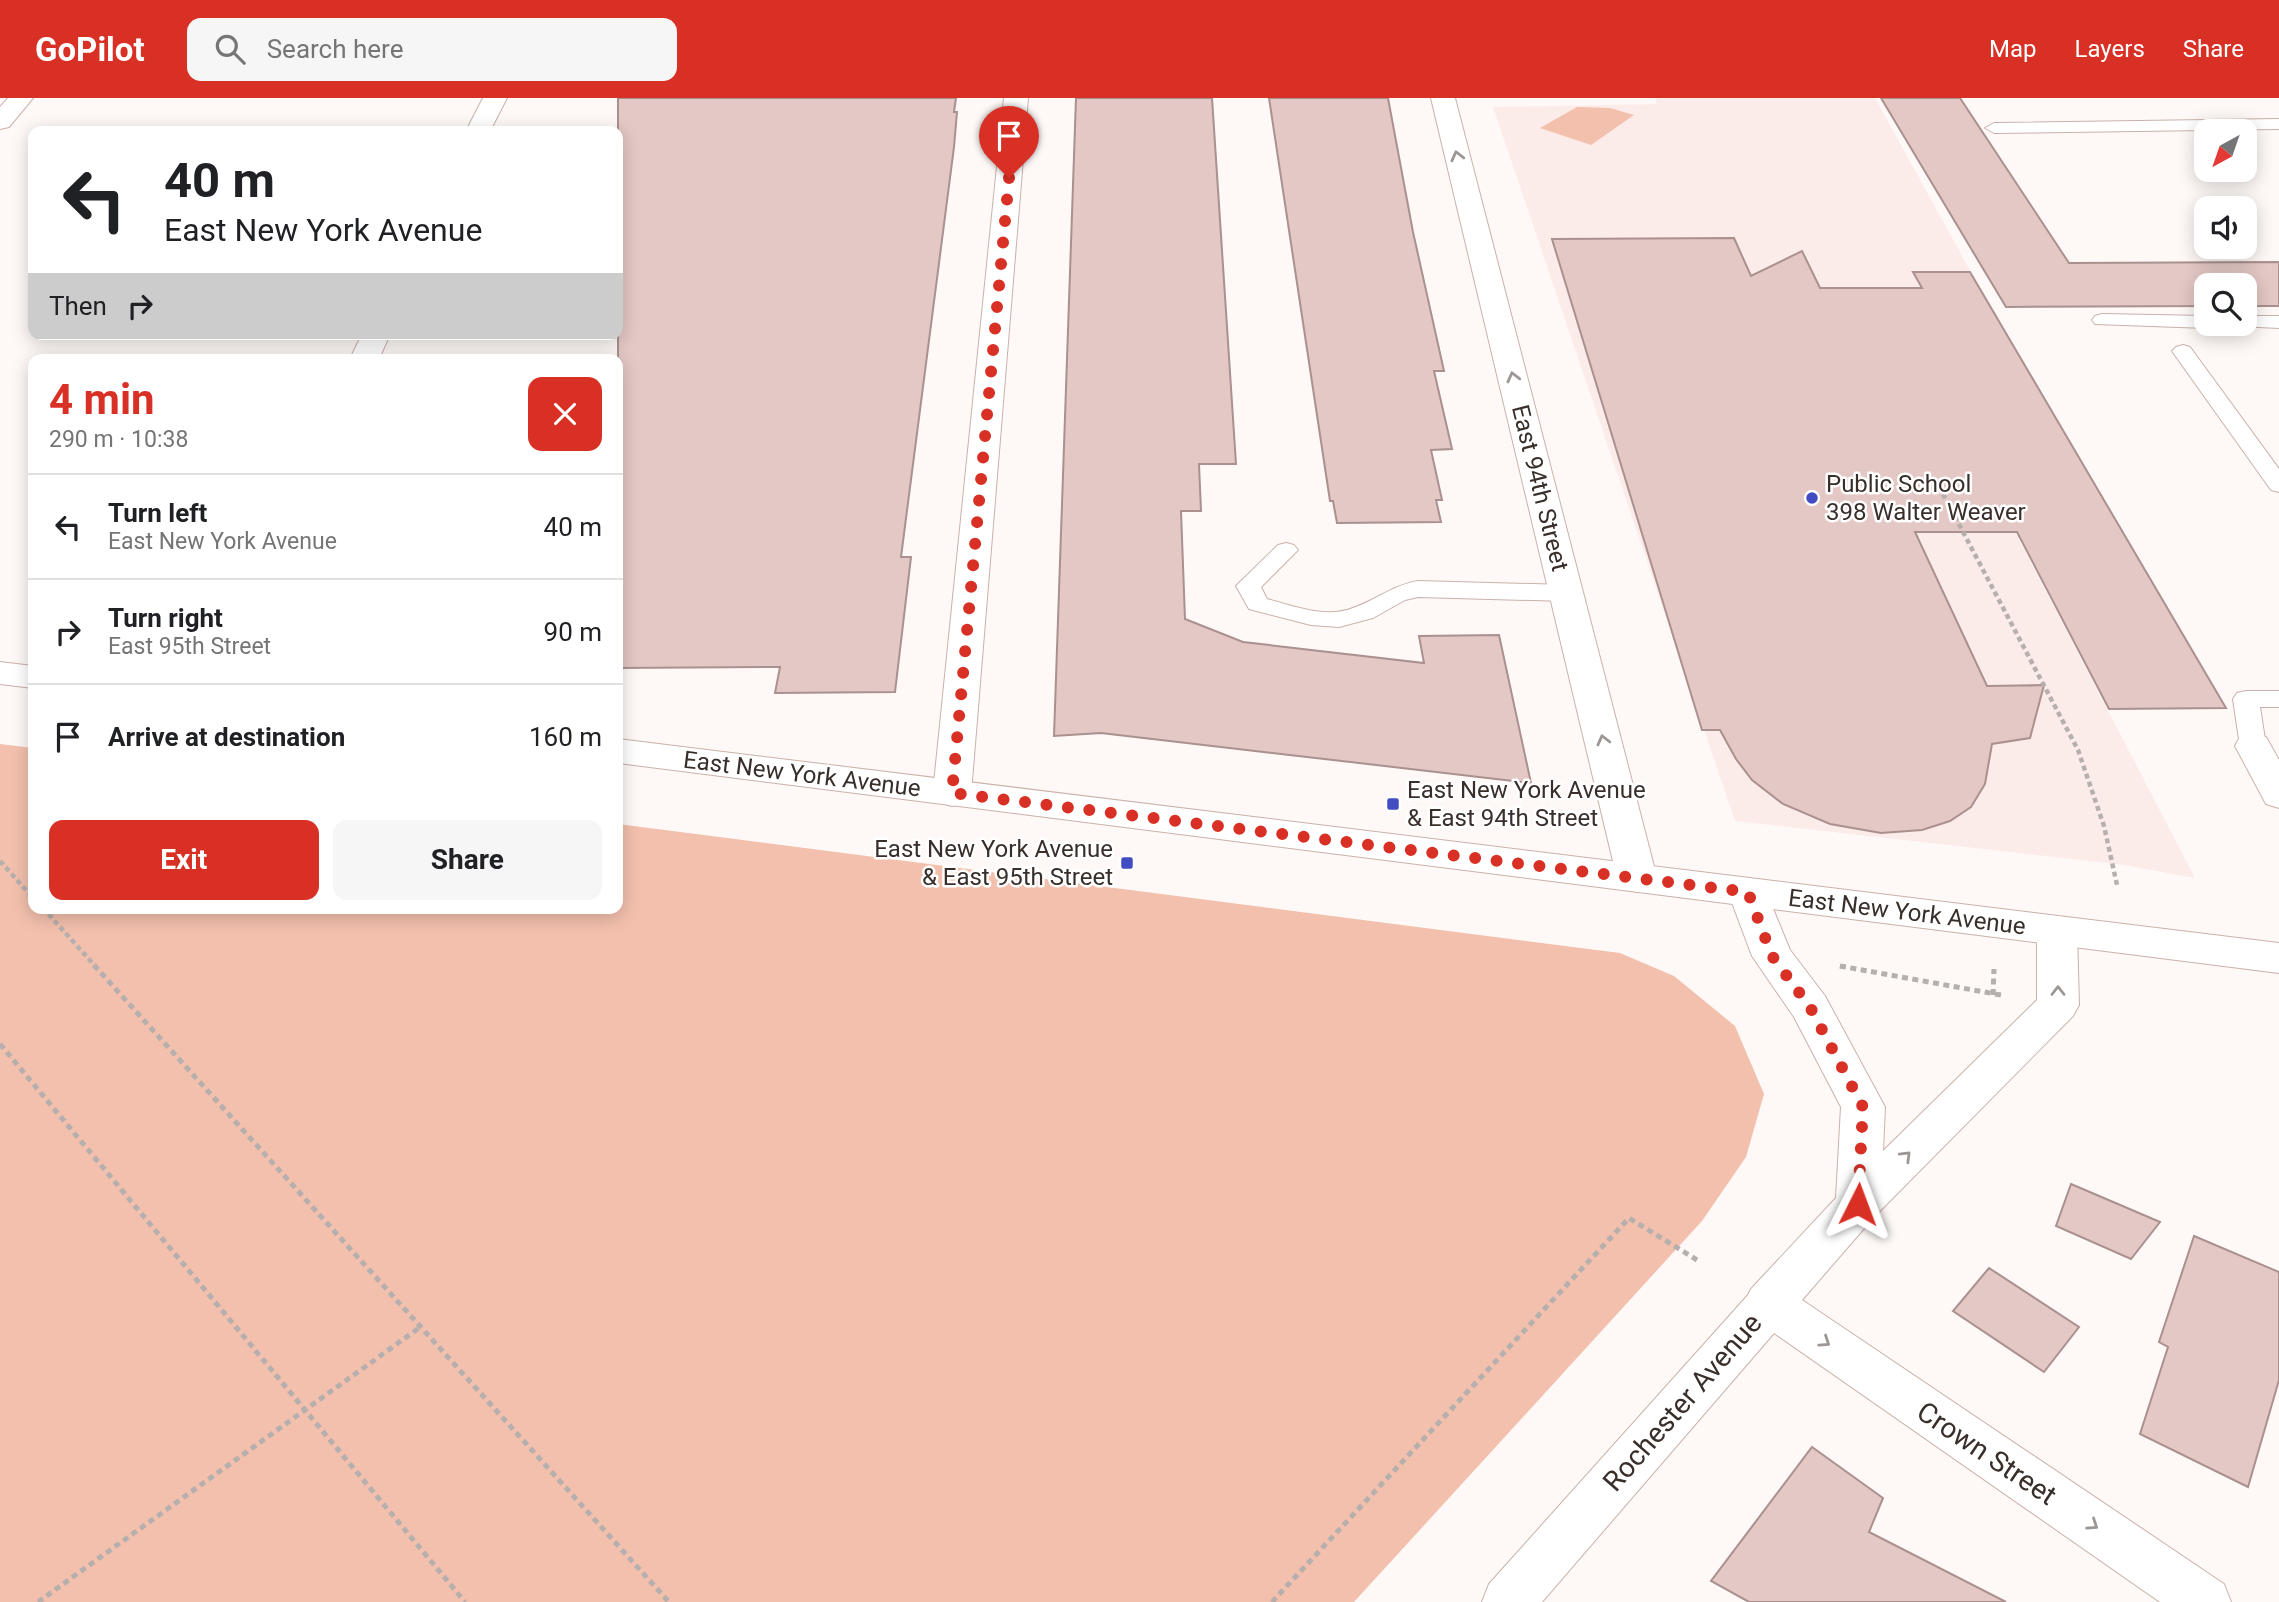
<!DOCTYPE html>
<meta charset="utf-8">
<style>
:root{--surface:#fff;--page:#f6f6f6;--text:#202124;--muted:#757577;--line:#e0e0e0;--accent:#d93025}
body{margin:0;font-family:Roboto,sans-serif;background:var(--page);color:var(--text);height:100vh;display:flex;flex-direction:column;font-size:26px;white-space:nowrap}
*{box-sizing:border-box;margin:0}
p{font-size:23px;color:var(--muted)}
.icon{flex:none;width:38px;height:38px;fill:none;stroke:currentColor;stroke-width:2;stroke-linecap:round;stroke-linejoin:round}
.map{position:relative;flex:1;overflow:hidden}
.drawer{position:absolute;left:28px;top:256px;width:595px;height:560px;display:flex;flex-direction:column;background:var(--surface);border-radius:14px;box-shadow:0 4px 18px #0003}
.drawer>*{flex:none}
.top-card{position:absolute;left:28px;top:28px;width:595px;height:214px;border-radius:14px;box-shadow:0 4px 18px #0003;background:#fff;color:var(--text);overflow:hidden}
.needle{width:46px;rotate:220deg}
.buttons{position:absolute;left:2194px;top:21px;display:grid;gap:14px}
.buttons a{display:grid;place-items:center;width:63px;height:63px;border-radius:14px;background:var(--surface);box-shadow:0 4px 18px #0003;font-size:35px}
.pin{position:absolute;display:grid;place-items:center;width:60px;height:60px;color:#fff;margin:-72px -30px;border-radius:50% 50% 50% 0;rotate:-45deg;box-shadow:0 0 7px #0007}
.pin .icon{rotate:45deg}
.me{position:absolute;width:77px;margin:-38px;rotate:3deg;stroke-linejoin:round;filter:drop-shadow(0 0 5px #0008)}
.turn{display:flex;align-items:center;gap:24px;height:147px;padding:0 21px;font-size:32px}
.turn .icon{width:91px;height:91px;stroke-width:2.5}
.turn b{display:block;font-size:49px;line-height:60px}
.then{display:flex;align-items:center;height:66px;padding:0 21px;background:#0003;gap:14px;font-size:26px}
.round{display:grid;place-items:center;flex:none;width:74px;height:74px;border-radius:14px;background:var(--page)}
.summary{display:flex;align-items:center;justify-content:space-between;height:119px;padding:0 21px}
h1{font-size:42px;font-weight:700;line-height:52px;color:var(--accent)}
.primary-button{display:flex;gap:14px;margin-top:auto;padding:14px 21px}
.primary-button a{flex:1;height:80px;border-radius:14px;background:var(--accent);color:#fff;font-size:28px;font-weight:700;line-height:80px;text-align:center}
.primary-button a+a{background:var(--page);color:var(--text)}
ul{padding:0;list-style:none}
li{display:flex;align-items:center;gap:21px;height:105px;padding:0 21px;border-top:2px solid var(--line)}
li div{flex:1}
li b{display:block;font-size:26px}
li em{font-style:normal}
header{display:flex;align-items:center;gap:42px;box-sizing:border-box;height:98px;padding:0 35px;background:var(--accent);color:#fff}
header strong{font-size:33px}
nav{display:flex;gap:38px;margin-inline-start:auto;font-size:24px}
.search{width:490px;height:63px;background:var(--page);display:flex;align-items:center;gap:18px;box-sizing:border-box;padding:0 24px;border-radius:14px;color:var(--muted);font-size:26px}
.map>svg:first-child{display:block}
</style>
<header>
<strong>GoPilot</strong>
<div class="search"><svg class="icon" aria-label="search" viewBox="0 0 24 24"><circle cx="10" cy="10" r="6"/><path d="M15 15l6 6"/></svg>Search here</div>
<nav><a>Map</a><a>Layers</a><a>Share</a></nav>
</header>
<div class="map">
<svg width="2279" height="1504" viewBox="0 0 2279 1504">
<rect width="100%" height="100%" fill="#fef9f7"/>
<!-- education -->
<polygon fill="#fcece9" points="1655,0 1875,0 1977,185 1944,185 1937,174 1914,174 1922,190 1889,191 2195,780 2125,767 1735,723 1493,9 1657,6"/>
<!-- green -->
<g fill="#f3c0ad">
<polygon points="1577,9 1610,10 1634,17 1591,47 1540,30"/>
<polygon points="0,646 33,650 33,810 618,810 618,726 1620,855 1674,878 1735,928 1764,996 1746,1059 1702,1123 1354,1504 0,1504"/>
</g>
<!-- building -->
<g fill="#e3c8c5" stroke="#aa908e" stroke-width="2">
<polygon points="618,0 956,0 954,14 957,14 954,49 901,459 911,459 895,594 775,595 780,569 618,570"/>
<polygon points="1076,0 1212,0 1236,366 1199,366 1201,413 1181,413 1185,521 1243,544 1424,565 1419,538 1499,537 1531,685 1101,635 1054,638"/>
<polygon points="1269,0 1388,0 1413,134 1444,273 1434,273 1452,351 1431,352 1442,402 1436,402 1441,424 1337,425 1333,403 1330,403"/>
<polygon points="1881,0 1960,0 2069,165 2279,164 2279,208 2245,208 2245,187 2207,187 2207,208 2006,209"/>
<polygon points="1734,140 1751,178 1802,153 1820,190 1922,190 1913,174 1970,174 2226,610 2109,611 2017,434 1915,434 1987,588 2044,587 2030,640 1992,646 1985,686 1971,709 1950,723 1922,732 1881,735 1830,726 1783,706 1752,682 1736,661 1720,632 1702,632 1552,141"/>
<polygon points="2071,1086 2160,1124 2131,1161 2056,1128"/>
<polygon points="2194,1138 2279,1174 2279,1282 2248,1389 2140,1336 2168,1249 2159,1244"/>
<polygon points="1989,1170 2079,1229 2044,1274 1953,1213"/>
<polygon points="1812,1349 1883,1400 1869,1434 2006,1504 1749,1504 1711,1483"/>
</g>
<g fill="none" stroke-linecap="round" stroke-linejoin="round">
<defs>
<g id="service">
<polygon points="2279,21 2279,31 1994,35 1985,30 1994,25"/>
<polygon points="2102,216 2207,218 2207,226 2216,226 2207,230 2095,226 2092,222 2095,218"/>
<polygon points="2245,218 2279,218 2279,230 2238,228 2236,226 2245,226"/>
<polygon points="2183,247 2190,249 2279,371 2279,394 2271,392 2172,253 2176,249"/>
<path d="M1286,445L1294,447L1298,452L1261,489L1267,501C1293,508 1326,521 1353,510C1376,502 1393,487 1418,483L1566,487L1575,490L1578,495L1575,500L1566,503L1418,499L1405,502L1373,520L1339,529L1311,527L1249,511L1236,488L1278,447Z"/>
<polygon points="2246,593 2279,593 2279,609 2260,609 2266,648 2262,654 2253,657 2244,654 2240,648 2233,601 2237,595"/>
</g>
<g id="minor">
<polygon points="483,0 507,0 490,33 466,33"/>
<polygon points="1004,0 1028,0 971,695 965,704 952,708 939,704 933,695"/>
<polygon points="1431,0 1455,0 1657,780 1651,790 1637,794 1623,790 1617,780"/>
<polygon points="362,236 390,236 379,261 350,261"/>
<polygon points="2253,636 2266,639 2279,662 2279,710 2266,706 2235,648 2240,639"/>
<polygon points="1748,780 1762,784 1790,852 1825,898 1885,1009 1883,1053 2037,902 2037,833 2043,823 2057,818 2071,823 2077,833 2079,907 2073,918 1874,1119 1802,1202 2224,1486 2231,1504 2160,1504 1774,1235 1542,1504 1482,1504 1489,1486 1748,1197 1751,1191 1836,1100 1841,1009 1794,919 1752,858 1728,794 1734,784"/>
</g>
<polygon id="tertiary" points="8,0 33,0 9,29 0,31 0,9"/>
<g id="secondary">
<polygon points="0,564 33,568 33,590 0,586"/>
<polygon points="618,641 2279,845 2279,875 618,665"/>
</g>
</defs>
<!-- service casing -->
<use href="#service" stroke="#cab1a9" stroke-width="2"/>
<!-- minor casing -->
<use href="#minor" stroke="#cab1a9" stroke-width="2"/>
<!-- tertiary casing -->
<use href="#tertiary" stroke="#cab1a9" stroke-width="2"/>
<!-- secondary casing -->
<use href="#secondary" stroke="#cab1a9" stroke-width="2"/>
<!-- path-far1 -->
<g stroke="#b6afad" stroke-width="4.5" stroke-dasharray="5 3.5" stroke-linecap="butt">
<polyline points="1943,396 2078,652 2104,728 2117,787"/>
<polyline points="0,763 33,800"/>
<polyline points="43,810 96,869"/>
<polyline points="1840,868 1845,869"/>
</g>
<!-- path -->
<g stroke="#b6afad" stroke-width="5" stroke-dasharray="6 4.5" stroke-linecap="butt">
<polyline points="94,867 669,1504"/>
<polyline points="1840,868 2001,897"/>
<polyline points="1993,897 1994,871"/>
<polyline points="0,946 465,1504"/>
<polyline points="38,1504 419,1230"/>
<polyline points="1272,1504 1629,1120 1697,1162"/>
</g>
<!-- service -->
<use href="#service" fill="#fff" fill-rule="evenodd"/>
<!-- minor -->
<use href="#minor" fill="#fff" fill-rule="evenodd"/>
<!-- tertiary -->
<use href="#tertiary" fill="#fff" fill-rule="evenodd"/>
<!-- secondary -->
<use href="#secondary" fill="#fff" fill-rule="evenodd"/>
</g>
<!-- one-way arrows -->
<defs><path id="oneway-chevron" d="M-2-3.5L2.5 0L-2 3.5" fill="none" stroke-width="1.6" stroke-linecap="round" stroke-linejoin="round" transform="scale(1.75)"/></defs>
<g stroke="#9c9795">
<use href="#oneway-chevron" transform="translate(1457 58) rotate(-104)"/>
<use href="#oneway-chevron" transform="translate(1513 279) rotate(-104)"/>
<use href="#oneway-chevron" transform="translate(1603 642) rotate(-104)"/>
<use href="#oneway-chevron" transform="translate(2058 893) rotate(-90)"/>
<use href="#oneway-chevron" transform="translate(1906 1058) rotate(-45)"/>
<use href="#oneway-chevron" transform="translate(1825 1244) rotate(34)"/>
<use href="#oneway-chevron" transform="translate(2093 1427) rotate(34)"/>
</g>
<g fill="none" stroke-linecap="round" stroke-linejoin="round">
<!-- route -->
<polyline stroke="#d93025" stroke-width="12" stroke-dasharray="0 21.6" points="1009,80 952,695 1748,794 1772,858 1810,909 1863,1009 1858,1106"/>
</g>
<!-- markers -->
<g fill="#424dc1" stroke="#fff" stroke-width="2.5">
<circle cx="1812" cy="400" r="7"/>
<rect x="1386" y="699" width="14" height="14" rx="3.5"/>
<rect x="1120" y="758" width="14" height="14" rx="3.5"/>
</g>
<g text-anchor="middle" stroke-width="5" stroke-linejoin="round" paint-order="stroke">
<!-- poi labels -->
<g font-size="24" fill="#382f2b" stroke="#fff" text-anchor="start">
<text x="1826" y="394">Public School<tspan x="1826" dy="28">398 Walter Weaver</tspan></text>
<text x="1407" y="700">East New York Avenue<tspan x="1407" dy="28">&amp; East 94th Street</tspan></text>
<text x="1113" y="759" text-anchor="end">East New York Avenue<tspan x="1113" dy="28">&amp; East 95th Street</tspan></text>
</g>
<!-- street labels -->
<g font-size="24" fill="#382f2b" stroke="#fff">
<text transform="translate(1540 390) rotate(76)" y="8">East 94th Street</text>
<text transform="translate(802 676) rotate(7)" y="8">East New York Avenue</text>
<text transform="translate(1907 814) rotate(7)" y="8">East New York Avenue</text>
</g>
<!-- near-street labels -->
<g font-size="28" fill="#382f2b" stroke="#fff">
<text transform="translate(1682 1304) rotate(-49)" y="10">Rochester Avenue</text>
<text transform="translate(1987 1355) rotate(34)" y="10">Crown Street</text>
</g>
</g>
</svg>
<div class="buttons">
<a><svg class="needle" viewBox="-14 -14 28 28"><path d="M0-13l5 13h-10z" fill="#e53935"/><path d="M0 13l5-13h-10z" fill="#757577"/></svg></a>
<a><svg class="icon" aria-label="sound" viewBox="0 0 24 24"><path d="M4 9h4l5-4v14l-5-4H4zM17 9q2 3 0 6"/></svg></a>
<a><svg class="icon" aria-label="search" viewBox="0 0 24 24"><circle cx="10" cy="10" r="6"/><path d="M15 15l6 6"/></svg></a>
</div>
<div class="pin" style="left:1009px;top:80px;background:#d93025"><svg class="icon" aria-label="arrive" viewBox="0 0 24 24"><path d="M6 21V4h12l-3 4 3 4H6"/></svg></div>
<svg class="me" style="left:1858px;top:1106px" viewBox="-20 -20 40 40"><path d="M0-17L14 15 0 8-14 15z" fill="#d93025" stroke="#fff" stroke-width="4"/></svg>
<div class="top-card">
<div class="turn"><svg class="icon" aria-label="left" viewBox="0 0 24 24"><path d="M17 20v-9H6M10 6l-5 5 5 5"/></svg><div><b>40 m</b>East New York Avenue</div></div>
<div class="then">Then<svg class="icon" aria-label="right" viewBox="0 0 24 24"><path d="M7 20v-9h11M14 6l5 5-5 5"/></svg></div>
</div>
<section class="drawer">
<div class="summary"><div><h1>4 min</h1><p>290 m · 10:38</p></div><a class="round" style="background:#d93025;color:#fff"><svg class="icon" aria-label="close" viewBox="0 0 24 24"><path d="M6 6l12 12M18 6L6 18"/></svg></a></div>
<ul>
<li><svg class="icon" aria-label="left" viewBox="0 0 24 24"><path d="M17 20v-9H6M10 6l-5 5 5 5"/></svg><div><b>Turn left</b><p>East New York Avenue</p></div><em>40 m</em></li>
<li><svg class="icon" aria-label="right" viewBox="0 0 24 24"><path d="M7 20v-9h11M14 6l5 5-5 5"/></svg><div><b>Turn right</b><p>East 95th Street</p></div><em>90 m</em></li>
<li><svg class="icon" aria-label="arrive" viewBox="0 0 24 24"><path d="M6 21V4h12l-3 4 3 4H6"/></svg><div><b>Arrive at destination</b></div><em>160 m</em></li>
</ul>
<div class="primary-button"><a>Exit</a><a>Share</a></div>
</section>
</div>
